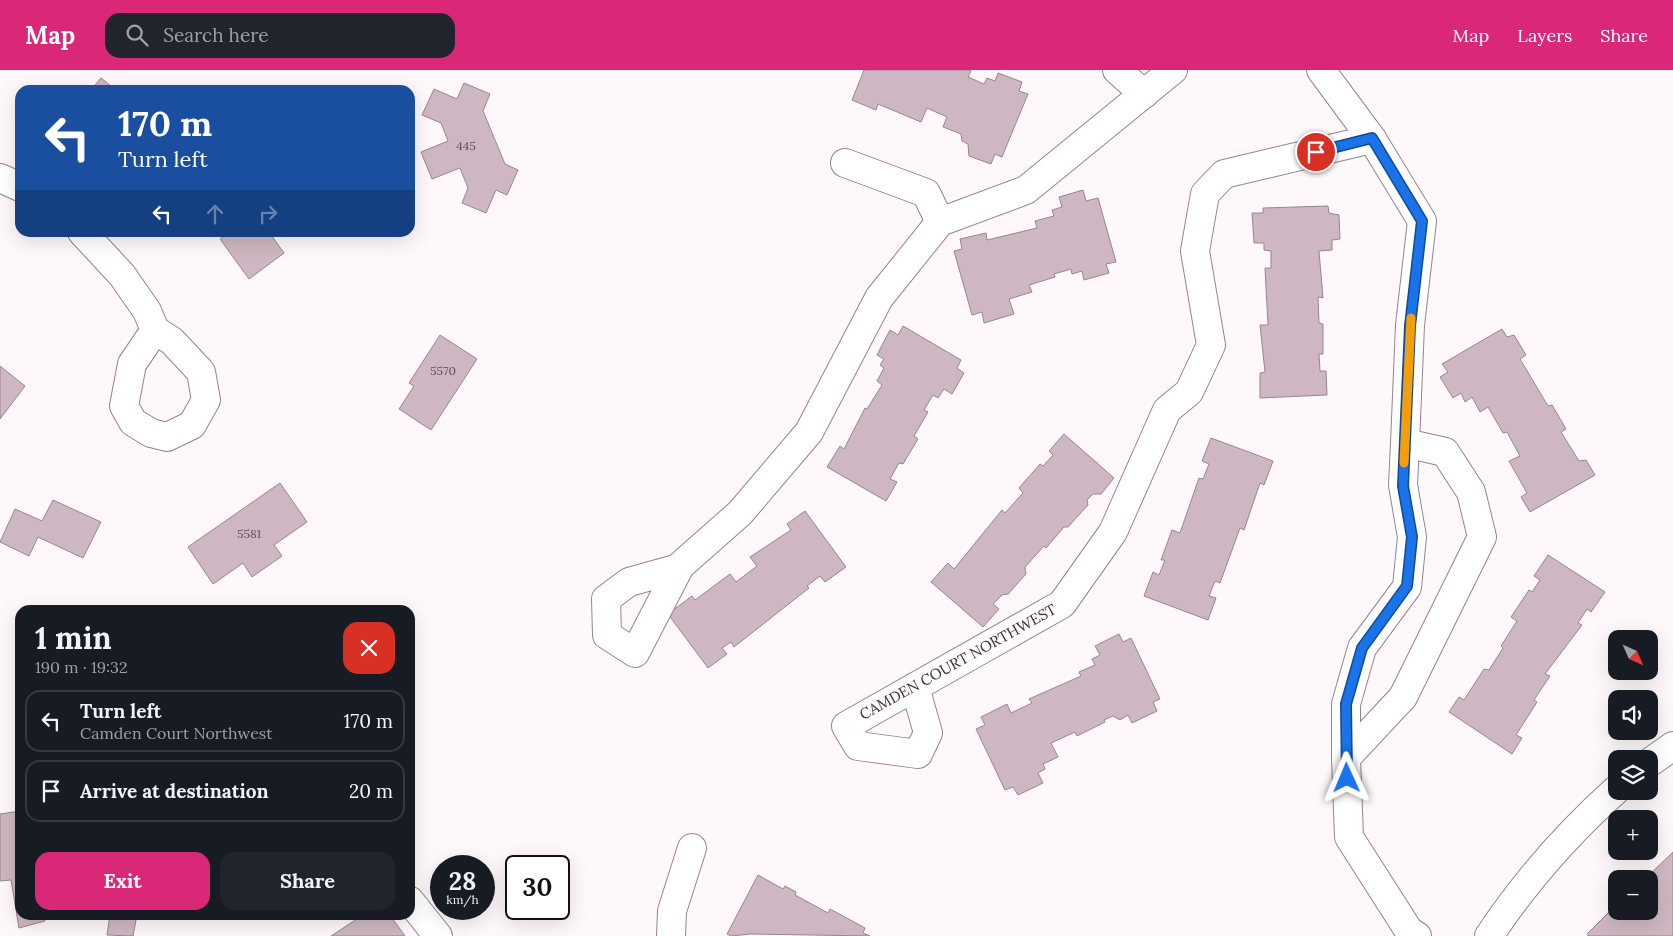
<!DOCTYPE html>
<meta charset="utf-8">
<style>
:root{--surface:#171b24;--page:#20242c;--text:#f1f3f6;--muted:#9ea1a6;--line:#363941;--accent:#db2777}
body{margin:0;font-family:Lora,serif;background:var(--page);color:var(--text);height:100vh;display:flex;flex-direction:column;font-size:19px;white-space:nowrap}
*{box-sizing:border-box;margin:0}
p{font-size:16px;color:var(--muted)}
.icon{flex:none;width:28px;height:28px;fill:none;stroke:currentColor;stroke-width:2;stroke-linecap:round;stroke-linejoin:round}
.map{position:relative;flex:1;overflow:hidden}
.panel{position:absolute;left:15px;top:535px;width:400px;height:315px;display:flex;flex-direction:column;background:var(--surface);border-radius:15px;box-shadow:0 5px 20px #0002}
.panel>*{flex:none}
.guide{position:absolute;left:15px;top:15px;width:400px;height:152px;border-radius:15px;box-shadow:0 5px 20px #0002;background:#1a4fa0;color:#fff;overflow:hidden}
.needle{width:32px;rotate:135deg}
.buttons{position:absolute;left:1608px;top:560px;display:grid;gap:10px}
.buttons a{display:grid;place-items:center;width:50px;height:50px;border-radius:10px;background:var(--surface);box-shadow:0 5px 20px #0002;font-size:25px}
.speed{position:absolute;left:430px;top:785px;display:flex;gap:10px;font-size:25px;font-weight:700;text-align:center}
.speed>*{display:grid;place-content:center;width:65px;height:65px;border-radius:50%;background:var(--surface);box-shadow:0 5px 20px #0002;line-height:1}
.speed small{font-size:12px;font-weight:400}
.speed .limit{border:2px solid #111;border-radius:8px;background:#fff;color:#111}
.pin{position:absolute;display:grid;place-items:center;width:42px;height:42px;color:#fff;margin:-21px;border:2px solid #fff;border-radius:50%;box-shadow:0 1px 5px #0007}
.me{position:absolute;width:55px;margin:-28px;rotate:359deg;stroke-linejoin:round;filter:drop-shadow(0 0 4px #0008)}
.turn{display:flex;align-items:center;gap:18px;height:105px;padding:0 20px;font-size:22px}
.turn .icon{width:65px;height:65px;stroke-width:2.5}
.turn b{display:block;font-size:35px;line-height:42px}
.lanes{display:flex;align-items:center;height:48px;padding:0 20px;background:#0003;justify-content:center;gap:25px;direction:ltr}
.lanes .off{opacity:.35}
.round{display:grid;place-items:center;flex:none;width:52px;height:52px;border-radius:15px;background:var(--page)}
.summary{display:flex;align-items:center;justify-content:space-between;height:85px;padding:0 20px}
h1{font-size:30px;font-weight:800;line-height:38px}
.primary-button{display:flex;gap:10px;margin-top:auto;padding:10px 20px}
.primary-button a{flex:1;height:58px;border-radius:15px;background:var(--accent);color:#fff;font-size:20px;font-weight:800;line-height:58px;text-align:center}
.primary-button a+a{background:var(--page);color:var(--text)}
ul{padding:0;list-style:none}
li{display:flex;align-items:center;gap:15px;height:62px;margin:0 10px 8px;padding:0 10px;border:2px solid var(--line);border-radius:15px}
li div{flex:1}
li b{display:block;font-size:19px}
li em{font-style:normal}
header{display:flex;align-items:center;gap:30px;box-sizing:border-box;height:70px;padding:0 25px;background:var(--accent);color:#fff}
header strong{font-size:24px}
nav{display:flex;gap:28px;margin-inline-start:auto;font-size:18px}
.search{width:350px;height:45px;background:var(--page);display:flex;align-items:center;gap:12px;box-sizing:border-box;padding:0 18px;border-radius:15px;color:var(--muted);font-size:19px}
.map>svg:first-child{display:block}
</style>
<header>
<strong>Map</strong>
<div class="search"><svg class="icon" aria-label="search" viewBox="0 0 24 24"><circle cx="10" cy="10" r="6"/><path d="M15 15l6 6"/></svg>Search here</div>
<nav><a>Map</a><a>Layers</a><a>Share</a></nav>
</header>
<div class="map">
<svg width="1673" height="866" viewBox="0 0 1673 866">
<rect width="100%" height="100%" fill="#fef8fb"/>
<!-- building -->
<g fill="#ceb7c2" stroke="#9a848f">
<polygon points="864,0 969,0 971,1 968,7 984,14 987,8 995,11 998,3 1022,12 1019,21 1028,24 1002,87 995,84 991,94 969,86 968,74 962,71 961,64 943,57 947,47 927,38 921,52 878,34 876,40 852,30"/>
<polygon points="101,8 116,20 91,20"/>
<polygon points="464,13 490,24 483,41 505,94 518,100 507,125 496,120 486,143 462,133 468,118 460,98 432,109 421,82 448,71 441,53 422,45 434,19 457,29"/>
<polygon points="1083,120 1086,131 1098,128 1116,192 1106,194 1109,203 1084,210 1082,201 1072,204 1071,199 1054,204 1055,207 1029,215 1032,222 1009,229 1014,244 984,253 982,242 972,245 954,181 962,179 960,169 986,163 987,170 1037,158 1035,151 1054,146 1052,140 1062,137 1059,127"/>
<polygon points="1328,136 1329,143 1339,145 1340,169 1332,170 1332,180 1319,181 1323,228 1318,227 1319,253 1323,254 1323,284 1319,284 1320,301 1326,301 1327,325 1260,328 1260,303 1265,302 1260,255 1268,255 1265,198 1271,198 1271,181 1264,180 1264,173 1254,173 1252,143 1263,143 1263,138"/>
<polygon points="220,162 269,162 284,183 249,209 220,169 223,167"/>
<polygon points="903,256 961,290 957,298 964,303 952,324 944,319 938,328 933,325 924,340 928,342 914,366 918,369 903,394 899,393 890,409 897,412 886,431 827,397 840,376 844,379 865,338 867,339 882,315 877,311 884,298 880,295 884,289 877,285 890,260 898,265"/>
<polygon points="1502,259 1507,267 1514,265 1526,285 1520,289 1548,336 1552,335 1566,359 1561,362 1579,391 1586,390 1595,405 1530,442 1521,427 1527,423 1509,391 1520,386 1507,362 1503,363 1488,337 1480,342 1472,327 1465,332 1461,323 1453,328 1440,307 1448,302 1442,294"/>
<polygon points="440,265 477,289 431,360 399,339 414,316 409,313"/>
<polygon points="0,296 25,316 0,349"/>
<polygon points="1064,364 1114,408 1101,424 1093,424 1087,430 1088,435 1068,457 1064,457 1046,478 1044,476 1025,497 1026,504 1008,524 1002,525 993,534 999,539 983,557 931,512 948,493 954,499 1002,440 1005,443 1023,423 1019,418 1040,394 1043,396 1053,385 1049,381"/>
<polygon points="1211,368 1273,391 1264,415 1260,413 1244,460 1240,458 1220,513 1215,511 1209,526 1216,528 1208,550 1144,526 1153,502 1159,505 1165,490 1161,490 1172,460 1180,463 1199,408 1203,409 1209,394 1202,391"/>
<polygon points="280,413 307,452 274,475 282,486 252,507 243,493 213,514 188,477"/>
<polygon points="53,430 101,452 83,488 38,467 29,486 0,472 15,439 42,451"/>
<polygon points="805,441 846,497 825,512 820,506 807,516 809,518 734,577 731,572 722,578 727,584 708,598 668,544 692,526 695,530 730,504 736,512 757,496 750,487 791,460 787,454"/>
<polygon points="1548,485 1605,522 1591,542 1587,539 1578,553 1582,555 1545,604 1550,606 1534,630 1537,632 1516,665 1522,668 1512,684 1449,642 1459,627 1464,630 1484,599 1489,600 1503,578 1501,576 1517,551 1511,547 1529,520 1532,522 1540,510 1534,506"/>
<polygon points="1119,564 1123,572 1131,568 1160,629 1153,632 1157,641 1132,653 1128,645 1120,650 1113,646 1104,650 1105,652 1077,666 1075,662 1051,673 1058,687 1043,694 1045,699 1038,703 1043,713 1018,725 1013,717 1005,720 976,659 985,655 981,647 1007,634 1011,643 1032,633 1029,629 1081,606 1079,602 1095,595 1092,589 1100,585 1095,576"/>
<polygon points="20,741 20,845 44,845 45,851 19,858 11,810 0,811 0,744"/>
<polygon points="1673,782 1673,866 1588,866 1588,863 1616,835 1616,841 1649,841 1649,821 1654,816 1646,808"/>
<polygon points="758,805 783,819 785,816 796,822 795,825 828,843 830,839 865,858 863,863 870,866 751,864 731,866 727,864"/>
<polygon points="110,845 137,845 133,866 107,865"/>
<polygon points="363,845 390,845 405,866 331,866"/>
</g>
<g fill="none" stroke-linecap="round" stroke-linejoin="round">
<defs>
<g id="street">
<polyline points="1117,0 1144,24"/>
<polyline points="1321,0 1372,69 1422,151 1410,255 1405,373 1445,382 1471,422 1482,467 1403,627 1346,688 1349,767 1409,861 1417,866"/>
<polyline points="845,93 926,123 940,152"/>
<polyline points="0,108 20,117"/>
<polyline points="82,162 122,205 147,241 155,260 172,271 201,302 206,330 192,355 167,367 151,363 133,352 124,336 132,294 155,260"/>
<polyline points="679,498 629,512 606,529 607,565 635,583 680,496 740,443 809,362 879,228 940,152 1026,120 1173,0"/>
<polyline points="915,617 928,663 918,684 858,676 846,656 1062,534 1113,462 1167,340 1189,322 1211,275 1195,181 1205,124 1224,104 1372,69"/>
<polyline points="1346,688 1346,634 1362,578 1407,517 1412,467 1403,415 1405,373"/>
<polyline points="1649,693 1673,676"/>
<polyline points="410,831 438,866"/>
<polyline points="671,866 672,841 692,778"/>
<path d="M1489,866C1525,812 1567,764 1616,720"/>
</g>
</defs>
<!-- street casing -->
<use href="#street" stroke="#98828d" stroke-width="30"/>
<!-- street -->
<use href="#street" stroke="#fff" stroke-width="28"/>
</g>
<g fill="none" stroke-linecap="round" stroke-linejoin="round">
<defs>
<polyline id="route" points="1316,82 1372,68 1422,151 1410,256 1403,416 1412,467 1407,516 1362,578 1346,634 1347,708"/>
</defs>
<!-- route casing -->
<use href="#route" stroke="#114b97" stroke-width="12"/>
<!-- route -->
<use href="#route" stroke="#1a73e8" stroke-width="9"/>
<!-- slow -->
<polyline stroke="#f59e0b" stroke-width="9" points="1404,393 1411,248"/>
</g>
<g text-anchor="middle" stroke-width="4" stroke-linejoin="round" paint-order="stroke">
<!-- number labels -->
<g font-size="12" fill="#5f5258">
<text x="466" y="80">445</text>
<text x="443" y="305">5570</text>
<text x="249" y="468">5581</text>
</g>
<!-- street labels -->
<g font-size="15" fill="#3a3135" stroke="#fef8fb">
<text transform="translate(958 592) rotate(-29)" y="5">CAMDEN COURT NORTHWEST</text>
</g>
</g>
</svg>
<div class="buttons">
<a><svg class="needle" viewBox="-14 -14 28 28"><path d="M0-13l5 13h-10z" fill="#e53935"/><path d="M0 13l5-13h-10z" fill="#9ea1a6"/></svg></a>
<a><svg class="icon" aria-label="sound" viewBox="0 0 24 24"><path d="M4 9h4l5-4v14l-5-4H4zM17 9q2 3 0 6"/></svg></a>
<a><svg class="icon" aria-label="layers" viewBox="0 0 24 24"><path d="M12 4l9 5-9 5-9-5zM3 14l9 5 9-5"/></svg></a>
<a>+</a>
<a>−</a>
</div>
<div class="speed"><div>28<small>km/h</small></div><div class="limit">30</div></div>
<div class="pin" style="left:1316px;top:82px;background:#d93025"><svg class="icon" aria-label="arrive" viewBox="0 0 24 24"><path d="M6 21V4h12l-3 4 3 4H6"/></svg></div>
<svg class="me" style="left:1347px;top:708px" viewBox="-20 -20 40 40"><path d="M0-17L14 15 0 8-14 15z" fill="#1a73e8" stroke="#fff" stroke-width="4"/></svg>
<div class="guide">
<div class="turn"><svg class="icon" aria-label="left" viewBox="0 0 24 24"><path d="M17 20v-9H6M10 6l-5 5 5 5"/></svg><div><b>170 m</b>Turn left</div></div>
<div class="lanes"><svg class="icon" aria-label="left" viewBox="0 0 24 24"><path d="M17 20v-9H6M10 6l-5 5 5 5"/></svg><svg class="icon off" aria-label="ahead" viewBox="0 0 24 24"><path d="M12 20V5M6 11l6-6 6 6"/></svg><svg class="icon off" aria-label="right" viewBox="0 0 24 24"><path d="M7 20v-9h11M14 6l5 5-5 5"/></svg></div>
</div>
<section class="panel">
<div class="summary"><div><h1>1 min</h1><p>190 m · 19:32</p></div><a class="round" style="background:#d93025;color:#fff"><svg class="icon" aria-label="close" viewBox="0 0 24 24"><path d="M6 6l12 12M18 6L6 18"/></svg></a></div>
<ul>
<li><svg class="icon" aria-label="left" viewBox="0 0 24 24"><path d="M17 20v-9H6M10 6l-5 5 5 5"/></svg><div><b>Turn left</b><p>Camden Court Northwest</p></div><em>170 m</em></li>
<li><svg class="icon" aria-label="arrive" viewBox="0 0 24 24"><path d="M6 21V4h12l-3 4 3 4H6"/></svg><div><b>Arrive at destination</b></div><em>20 m</em></li>
</ul>
<div class="primary-button"><a>Exit</a><a>Share</a></div>
</section>
</div>
